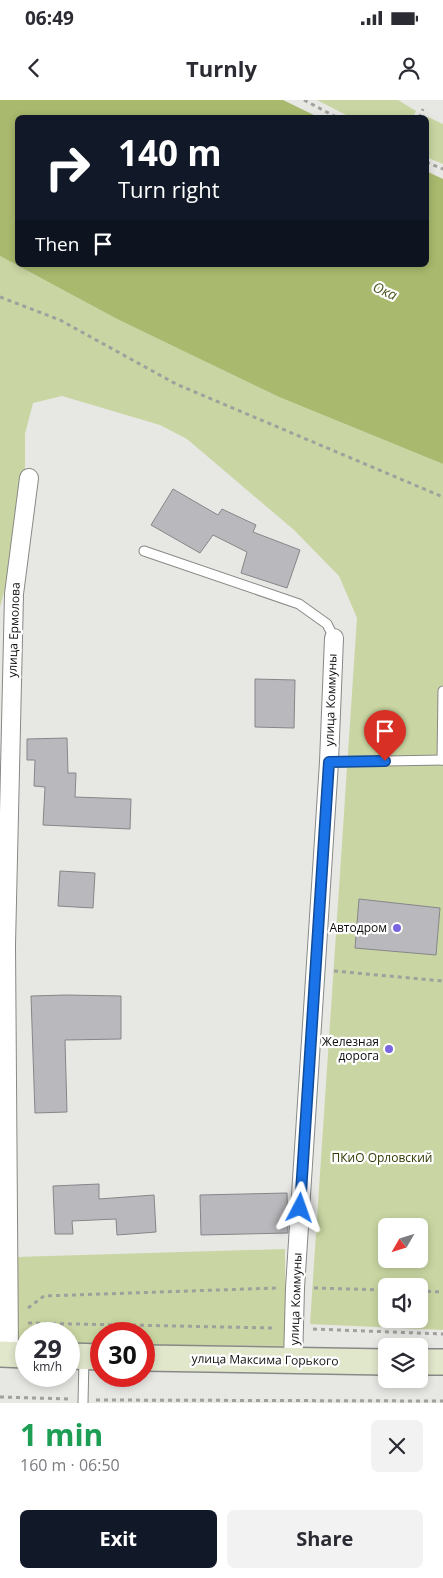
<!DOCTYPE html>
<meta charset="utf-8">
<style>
:root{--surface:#fff;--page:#f2f2f3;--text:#2b2b33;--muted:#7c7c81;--accent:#111827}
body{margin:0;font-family:"Open Sans",sans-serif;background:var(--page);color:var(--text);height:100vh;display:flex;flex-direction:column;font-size:19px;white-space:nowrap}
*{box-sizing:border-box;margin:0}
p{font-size:16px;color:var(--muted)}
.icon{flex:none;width:28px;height:28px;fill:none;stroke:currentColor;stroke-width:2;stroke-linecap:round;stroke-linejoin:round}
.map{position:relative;height:1303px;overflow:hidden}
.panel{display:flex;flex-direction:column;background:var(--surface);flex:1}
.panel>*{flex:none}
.top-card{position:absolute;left:15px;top:15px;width:414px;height:152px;border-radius:8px;box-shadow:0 2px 8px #0003;background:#111827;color:#fff;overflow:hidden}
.needle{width:32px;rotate:231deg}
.buttons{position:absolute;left:378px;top:1118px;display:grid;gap:10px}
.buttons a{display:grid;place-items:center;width:50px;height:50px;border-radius:8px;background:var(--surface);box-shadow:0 2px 8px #0003;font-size:25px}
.speed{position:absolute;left:15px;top:1222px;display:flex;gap:10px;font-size:25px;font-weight:700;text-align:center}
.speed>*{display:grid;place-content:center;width:65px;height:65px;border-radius:50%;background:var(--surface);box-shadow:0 2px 8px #0003;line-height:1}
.speed small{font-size:12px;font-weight:400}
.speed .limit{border:8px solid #d22;background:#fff;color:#111}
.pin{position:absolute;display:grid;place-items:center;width:42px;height:42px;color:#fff;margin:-51px -21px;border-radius:50% 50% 50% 0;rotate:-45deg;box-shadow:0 0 5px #0007}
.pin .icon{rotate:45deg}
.me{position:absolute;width:55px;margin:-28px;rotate:4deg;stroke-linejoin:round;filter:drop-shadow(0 0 4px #0008)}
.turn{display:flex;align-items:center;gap:18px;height:105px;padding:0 20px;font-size:22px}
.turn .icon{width:65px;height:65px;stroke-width:2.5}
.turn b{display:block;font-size:35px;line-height:42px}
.then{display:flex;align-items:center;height:48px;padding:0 20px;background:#0003;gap:10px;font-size:19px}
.round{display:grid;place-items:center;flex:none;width:52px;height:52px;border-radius:8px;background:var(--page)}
.summary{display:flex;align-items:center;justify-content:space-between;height:85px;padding:0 20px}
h1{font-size:30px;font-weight:700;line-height:38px;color:#1e9e55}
.cta{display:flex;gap:10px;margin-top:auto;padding:10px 20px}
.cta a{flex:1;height:58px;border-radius:8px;background:var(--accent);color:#fff;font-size:20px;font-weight:700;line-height:58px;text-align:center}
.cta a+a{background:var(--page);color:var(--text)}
.status{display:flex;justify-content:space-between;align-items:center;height:35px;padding:0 25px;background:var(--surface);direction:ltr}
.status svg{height:14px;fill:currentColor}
header{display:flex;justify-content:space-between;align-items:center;height:65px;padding:0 20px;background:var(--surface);font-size:22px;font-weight:700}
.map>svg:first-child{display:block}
</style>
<div class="status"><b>06:49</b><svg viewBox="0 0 49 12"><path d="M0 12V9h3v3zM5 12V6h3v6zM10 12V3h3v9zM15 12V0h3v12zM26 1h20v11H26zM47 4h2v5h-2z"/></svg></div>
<header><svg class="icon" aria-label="back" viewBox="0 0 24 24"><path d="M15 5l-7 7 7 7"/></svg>Turnly<svg class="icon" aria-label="person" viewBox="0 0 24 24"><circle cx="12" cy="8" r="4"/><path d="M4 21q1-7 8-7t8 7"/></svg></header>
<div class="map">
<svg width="443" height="1303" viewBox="0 0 443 1303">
<rect width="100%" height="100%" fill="#e7e8e4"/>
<!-- green -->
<g fill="#c9d5a2" fill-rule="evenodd">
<polygon points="317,0 398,0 416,11 413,17 350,17"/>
<polygon points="428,17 443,24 443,64 426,57 426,21"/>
<path d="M0,156L117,219L279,297L443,364V1230L310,1224L357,518L339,476L294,430L187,339L160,325L62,296L33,303L25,334V412L0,507ZM386,1126H419V1159H386ZM386,1186H419V1219H386Z"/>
<polygon points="285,1149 285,1246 144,1245 144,1234 101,1234 101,1245 69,1245 69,1234 26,1234 26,1245 18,1245 16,1157"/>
</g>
<!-- water -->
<polygon fill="#a9ba6e" points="0,0 283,0 318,17 18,18 18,165 426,165 426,71 443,79 443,364 279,297 117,219 0,156"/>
<!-- building -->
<g fill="#b9b9bd" stroke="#868689">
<polygon points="173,389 218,415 222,409 256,425 253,432 300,450 287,488 241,473 247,452 213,435 200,453 151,425"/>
<polygon points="255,579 295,580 294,628 255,627"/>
<polygon points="67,638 68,673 76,673 75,697 131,699 130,729 43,725 45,687 34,686 35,660 27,660 27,639"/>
<polygon points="60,771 95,773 93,808 58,806"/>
<polygon points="359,799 440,808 436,855 355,848"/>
<polygon points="66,895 121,896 121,939 65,940 67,1012 35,1013 31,896"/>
<polygon points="99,1084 99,1099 154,1095 156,1132 117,1135 116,1119 72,1121 73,1134 55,1134 53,1086"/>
<polygon points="287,1093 288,1133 201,1135 200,1095"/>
</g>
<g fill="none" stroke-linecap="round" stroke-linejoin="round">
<defs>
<g id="lane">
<polyline points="144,451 299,504 327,524 334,538"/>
<polyline points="442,660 443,591"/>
<polyline points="329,662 443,660"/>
<polyline points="83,1303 84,1257"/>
</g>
<g id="street">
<polyline points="9,1254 6,845 14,494 29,378"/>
<polyline points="293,1262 295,1188 329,662 334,538"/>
</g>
<g id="secondary">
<polyline points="0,1254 26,1255"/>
<polyline points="69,1256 101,1257"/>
<polyline points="144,1258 386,1262"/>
<polyline points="419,1262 443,1262"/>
</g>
</defs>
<!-- lane casing -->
<use href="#lane" stroke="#888986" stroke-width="11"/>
<!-- street casing -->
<use href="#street" stroke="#888986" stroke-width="20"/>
<!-- secondary casing -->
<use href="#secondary" stroke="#888986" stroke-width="28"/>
<!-- path -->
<g stroke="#a0a09d" stroke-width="3" stroke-dasharray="4 4" stroke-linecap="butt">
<polyline points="304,0 338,18"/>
<polyline points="419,18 423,9"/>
<polyline points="426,62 443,69"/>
<polyline points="0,197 60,220 176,284 443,397"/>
<polyline points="334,871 443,881"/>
<polyline points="314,1188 386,1190"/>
<polyline points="419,1191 443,1192"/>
<polyline points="28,1208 44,1196 276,1188"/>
<polyline points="28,1223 274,1228"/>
<polyline points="313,1229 443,1234"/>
<polyline points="0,1297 70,1299"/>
<polyline points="96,1300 443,1301"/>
</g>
<!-- lane -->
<use href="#lane" stroke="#fff" stroke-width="9"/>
<!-- street -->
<use href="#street" stroke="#fff" stroke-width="18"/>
<!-- secondary -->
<use href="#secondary" stroke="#e1e7cb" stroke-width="25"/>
</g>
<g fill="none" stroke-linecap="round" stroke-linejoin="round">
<defs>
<polyline id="route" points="300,1108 329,662 385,661"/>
</defs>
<!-- route casing -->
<use href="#route" stroke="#114b97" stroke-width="12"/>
<!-- route -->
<use href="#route" stroke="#1a73e8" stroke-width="9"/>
</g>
<!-- markers -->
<g fill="#7965e0" stroke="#fff" stroke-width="2">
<circle cx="397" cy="828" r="5"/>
<circle cx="389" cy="949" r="5"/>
</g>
<g text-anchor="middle" stroke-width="4.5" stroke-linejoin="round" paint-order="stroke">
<!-- street labels -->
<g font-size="12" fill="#0e0e0d" stroke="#fff">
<text transform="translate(14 530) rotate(-88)" y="4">улица Ермолова</text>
<text transform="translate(331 600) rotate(-88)" y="4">улица Коммуны</text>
<text transform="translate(296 1199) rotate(-88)" y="4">улица Коммуны</text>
<text transform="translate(265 1260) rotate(1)" y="4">улица Максима Горького</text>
</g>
<!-- poi labels -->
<g font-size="12" fill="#0e0e0d" stroke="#fff" text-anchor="end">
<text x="387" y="832">Автодром</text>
<text x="379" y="946">Железная<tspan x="379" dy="14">дорога</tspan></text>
</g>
<!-- park labels -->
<g font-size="12" fill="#303a00" stroke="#fff">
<text x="382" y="1062">ПКиО Орловский</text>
</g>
<!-- water labels -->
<g font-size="14" font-style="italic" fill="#4c5720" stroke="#fff">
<text transform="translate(385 191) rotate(24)" y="5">Ока</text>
</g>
</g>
</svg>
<div class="buttons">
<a><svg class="needle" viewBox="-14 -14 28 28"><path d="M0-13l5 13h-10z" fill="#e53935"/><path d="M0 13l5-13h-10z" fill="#7c7c81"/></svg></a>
<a><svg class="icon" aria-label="sound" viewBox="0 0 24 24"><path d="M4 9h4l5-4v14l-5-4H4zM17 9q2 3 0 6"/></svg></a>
<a><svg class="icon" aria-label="layers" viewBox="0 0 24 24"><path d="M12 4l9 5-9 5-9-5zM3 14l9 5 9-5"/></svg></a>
</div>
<div class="speed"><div>29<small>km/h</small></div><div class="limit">30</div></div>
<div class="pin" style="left:385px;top:661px;background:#d93025"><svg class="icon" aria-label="arrive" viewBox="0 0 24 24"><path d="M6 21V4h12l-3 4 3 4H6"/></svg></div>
<svg class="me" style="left:300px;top:1108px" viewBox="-20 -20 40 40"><path d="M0-17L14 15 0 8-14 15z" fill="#1a73e8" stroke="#fff" stroke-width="4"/></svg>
<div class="top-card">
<div class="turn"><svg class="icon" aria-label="right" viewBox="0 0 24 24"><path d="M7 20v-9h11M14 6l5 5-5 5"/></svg><div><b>140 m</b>Turn right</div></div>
<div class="then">Then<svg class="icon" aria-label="arrive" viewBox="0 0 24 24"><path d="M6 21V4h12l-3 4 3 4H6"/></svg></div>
</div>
</div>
<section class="panel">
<div class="summary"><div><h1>1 min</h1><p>160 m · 06:50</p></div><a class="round"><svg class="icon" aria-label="close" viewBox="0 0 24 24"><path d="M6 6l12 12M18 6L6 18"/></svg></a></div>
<div class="cta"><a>Exit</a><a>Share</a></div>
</section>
